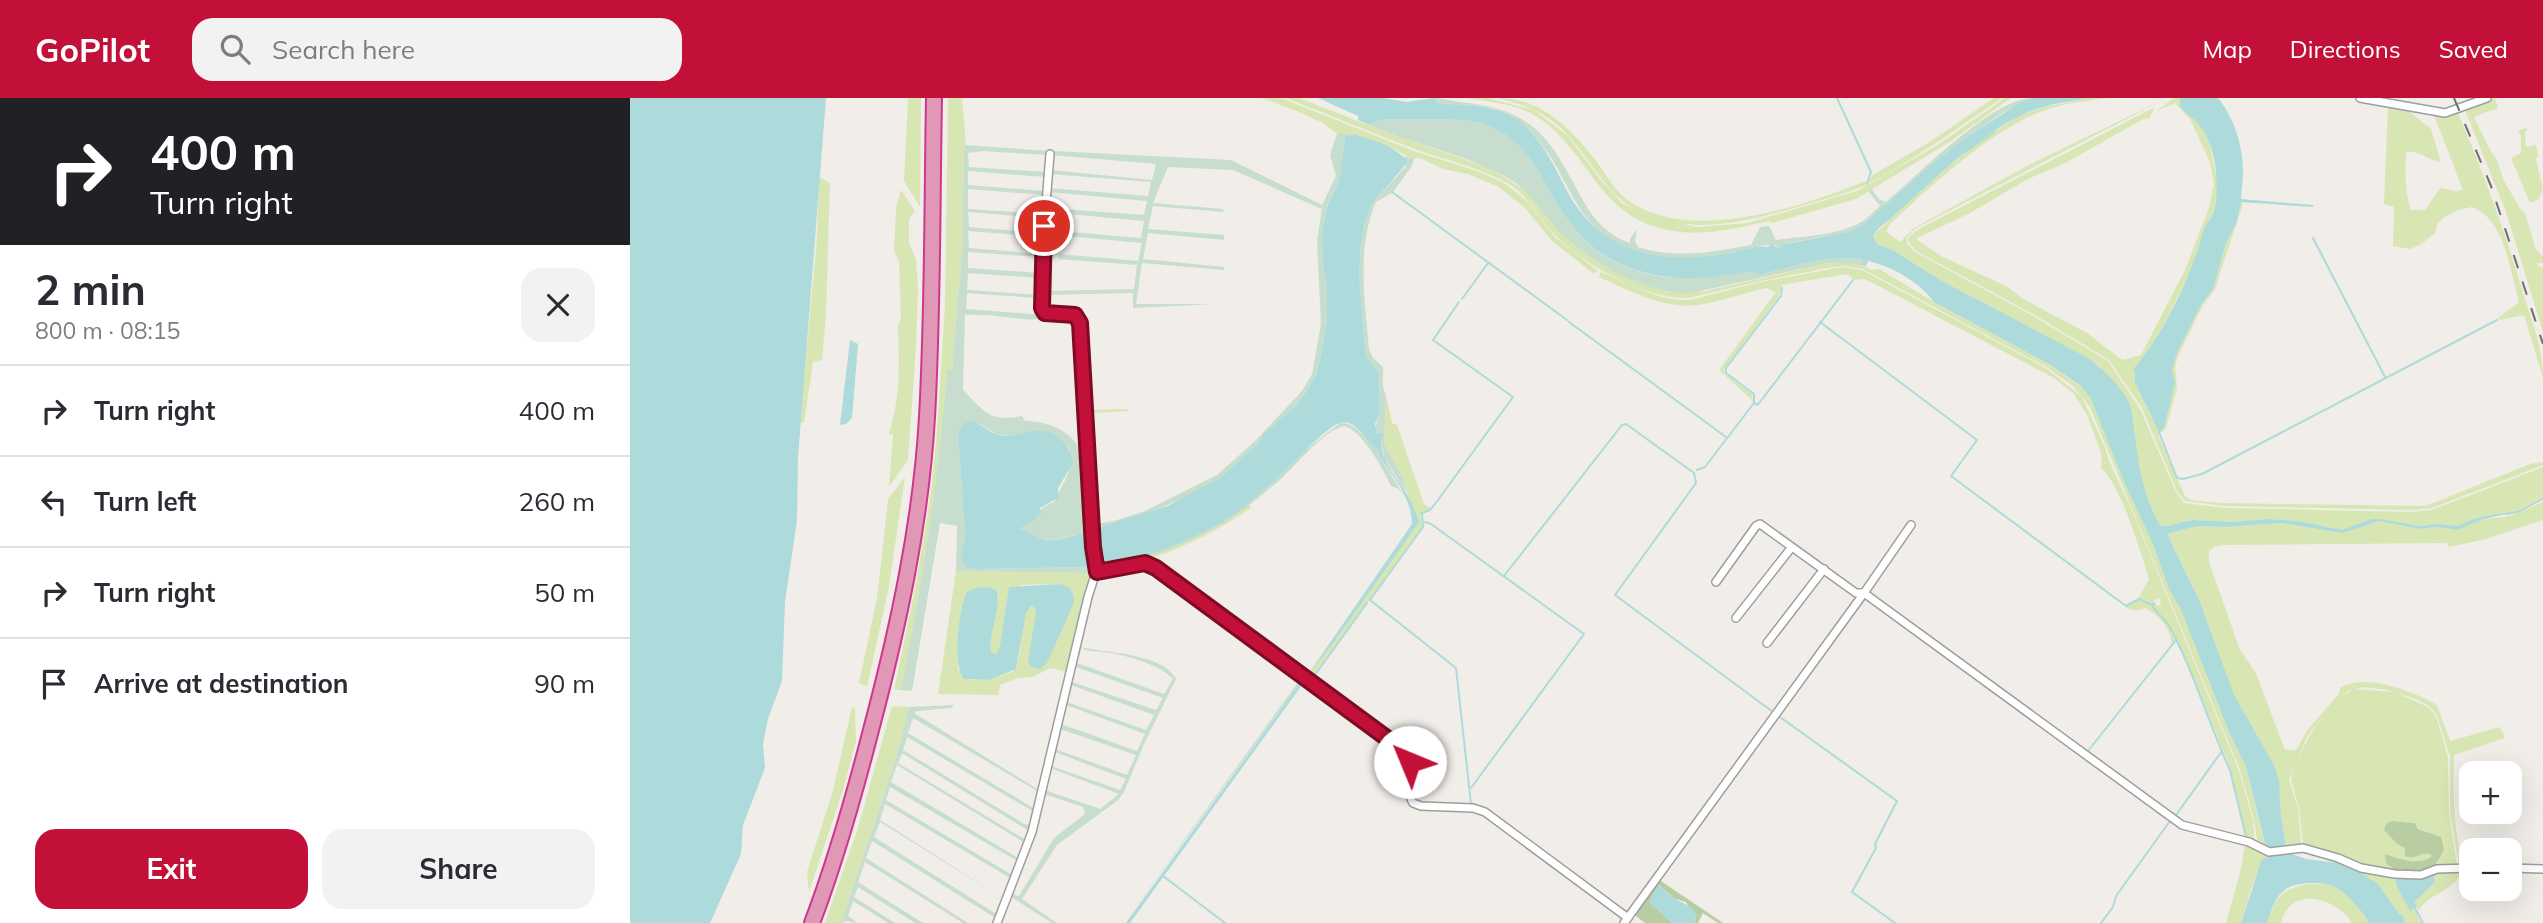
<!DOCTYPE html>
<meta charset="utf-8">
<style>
:root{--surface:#fff;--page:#f2f2f3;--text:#2b2b33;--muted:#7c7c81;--line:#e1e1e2;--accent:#c21038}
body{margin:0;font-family:Mulish,sans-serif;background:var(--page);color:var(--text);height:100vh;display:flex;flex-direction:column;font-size:26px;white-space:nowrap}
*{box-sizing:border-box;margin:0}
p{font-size:23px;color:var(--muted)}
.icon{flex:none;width:38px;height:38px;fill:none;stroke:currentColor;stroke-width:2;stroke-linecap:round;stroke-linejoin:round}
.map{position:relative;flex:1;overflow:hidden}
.sheet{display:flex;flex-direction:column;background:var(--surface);width:630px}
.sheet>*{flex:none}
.hud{background:#202124;color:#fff;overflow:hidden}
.controls{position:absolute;left:1829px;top:663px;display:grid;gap:14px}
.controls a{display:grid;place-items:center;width:63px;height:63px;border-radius:14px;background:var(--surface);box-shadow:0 7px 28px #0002;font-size:35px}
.pin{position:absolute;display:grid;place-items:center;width:60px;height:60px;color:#fff;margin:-30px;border:4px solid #fff;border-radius:50%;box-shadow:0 2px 7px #0007}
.me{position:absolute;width:77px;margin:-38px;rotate:315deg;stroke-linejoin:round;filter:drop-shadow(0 0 5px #0008)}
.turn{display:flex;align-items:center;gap:24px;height:147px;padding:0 35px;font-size:32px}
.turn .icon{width:91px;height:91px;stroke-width:2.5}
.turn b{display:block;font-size:49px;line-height:60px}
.round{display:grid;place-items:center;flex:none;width:74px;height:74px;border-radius:21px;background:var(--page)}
.overview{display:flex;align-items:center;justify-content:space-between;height:119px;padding:0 35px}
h1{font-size:42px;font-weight:700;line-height:52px}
.primary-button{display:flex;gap:14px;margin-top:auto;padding:14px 35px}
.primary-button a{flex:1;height:80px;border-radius:21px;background:var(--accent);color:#fff;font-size:28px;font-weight:700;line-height:80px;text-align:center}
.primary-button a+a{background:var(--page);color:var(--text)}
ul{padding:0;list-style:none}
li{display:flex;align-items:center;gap:21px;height:91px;padding:0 35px;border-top:2px solid var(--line)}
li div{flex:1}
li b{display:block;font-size:26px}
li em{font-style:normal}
header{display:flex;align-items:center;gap:42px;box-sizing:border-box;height:98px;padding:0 35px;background:var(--accent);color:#fff}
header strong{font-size:33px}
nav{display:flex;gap:38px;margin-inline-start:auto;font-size:24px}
.search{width:490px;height:63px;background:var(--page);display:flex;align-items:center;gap:18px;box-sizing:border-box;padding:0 24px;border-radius:21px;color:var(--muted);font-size:26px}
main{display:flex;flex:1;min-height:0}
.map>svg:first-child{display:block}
</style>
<header>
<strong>GoPilot</strong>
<div class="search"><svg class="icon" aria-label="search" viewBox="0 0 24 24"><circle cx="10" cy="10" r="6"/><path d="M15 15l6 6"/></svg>Search here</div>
<nav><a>Map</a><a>Directions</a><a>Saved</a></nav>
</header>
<main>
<section class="sheet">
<div class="hud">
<div class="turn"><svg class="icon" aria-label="right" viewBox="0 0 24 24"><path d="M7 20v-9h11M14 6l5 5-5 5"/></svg><div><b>400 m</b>Turn right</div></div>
</div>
<div class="overview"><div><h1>2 min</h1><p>800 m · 08:15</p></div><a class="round"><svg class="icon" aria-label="close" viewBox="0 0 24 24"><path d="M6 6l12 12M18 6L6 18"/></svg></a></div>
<ul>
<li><svg class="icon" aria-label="right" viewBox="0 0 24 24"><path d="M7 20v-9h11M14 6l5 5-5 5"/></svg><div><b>Turn right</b></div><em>400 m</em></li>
<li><svg class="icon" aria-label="left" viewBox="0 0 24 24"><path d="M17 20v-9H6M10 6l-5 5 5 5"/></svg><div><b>Turn left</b></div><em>260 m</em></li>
<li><svg class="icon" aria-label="right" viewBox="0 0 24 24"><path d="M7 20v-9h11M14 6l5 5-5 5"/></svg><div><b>Turn right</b></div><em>50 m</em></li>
<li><svg class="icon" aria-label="arrive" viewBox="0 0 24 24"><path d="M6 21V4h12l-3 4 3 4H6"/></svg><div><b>Arrive at destination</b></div><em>90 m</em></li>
</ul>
<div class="primary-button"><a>Exit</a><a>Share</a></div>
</section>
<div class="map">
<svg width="1913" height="825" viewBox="0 0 1913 825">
<rect width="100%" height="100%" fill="#f1ede9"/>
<!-- grass -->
<g fill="#d8e6b4" fill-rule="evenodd">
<polygon points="278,0 291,0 290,109 274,83"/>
<path d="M318,0H332L336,47L334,52L332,153L322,272H317C309,381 293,485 271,592H264L285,491L301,395L307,333L315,207Z"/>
<polygon points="632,0 651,0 784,53 850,74 876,86 898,104 925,139 967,172 964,176 922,143 896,111 869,89 838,76 813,71 790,60 780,60 757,47 724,36 707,36 693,25 669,14"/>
<path d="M655,0H669L753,33L862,71L896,93L908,105L922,125L970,165L998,179L1037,194L1075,193L1203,164H1218L1233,167L1241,172L1249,171L1304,204L1419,266L1457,293L1468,316L1495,386L1523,446L1539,491L1551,512L1599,634L1616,669L1633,741L1645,753L1628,747L1624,722L1610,672L1460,309L1444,289L1418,270L1233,171L1212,168L1198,170L1126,184L1059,200C1015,202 957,168 926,138C908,121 899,96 875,84C847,69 815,62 785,51C741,35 699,16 655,0Z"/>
<path d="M837,0H857L904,12L938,38L970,81L992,105L1024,120L1067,129L1118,125L1227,93L1306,48L1375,0H1381L1321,43L1226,101L1142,125L1139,123C1110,129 1082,137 1050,134C967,124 965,59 909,20C888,6 861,4 837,0Z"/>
<path d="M867,0C913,0 943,32 969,67C976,77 983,90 995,100C1056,148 1172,109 1235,83L1237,85L1243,77L1301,43L1364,0H1372C1328,30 1285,61 1238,86C1219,95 1198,100 1178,106C1120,123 1048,144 994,104C980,94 969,77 959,64C933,26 912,10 867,0Z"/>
<path d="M1459,0H1479C1456,3 1432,5 1410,14C1357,35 1301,88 1259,127L1256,134L1270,144L1284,130L1397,68L1537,0L1286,130L1277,139V145L1285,154L1400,216L1478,263L1510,311L1546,394L1554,405L1595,410L1782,414L1802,412L1913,369V400L1883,414L1843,421L1827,428L1809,426L1788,428L1741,421L1712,432L1668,423L1640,421L1601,424L1562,422L1537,428L1530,427L1518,407L1515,398L1507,360L1502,312L1489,290L1468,267L1310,182L1263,152L1247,146L1243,138L1279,102L1345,46L1389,18L1414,9Z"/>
<polygon points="1544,0 1549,0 1548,3 1555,14 1570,26 1579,42 1587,83 1585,110 1574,133 1567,159 1540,215 1519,254 1503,271 1505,274 1505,285 1521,319 1534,330 1545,285 1542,273 1547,255 1572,205 1583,192 1595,148 1607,124 1611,104 1613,106 1585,191 1572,209 1548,258 1545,269 1547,290 1536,330 1528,337 1555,398 1561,402 1590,405 1796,408 1900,366 1913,364 1913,367 1802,410 1782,412 1595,408 1555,403 1547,393 1512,310 1479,262 1401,215 1286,153 1279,144 1278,140 1287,132 1525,9 1519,21 1515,20 1435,65 1400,80 1338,116 1287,140 1287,142 1313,159 1378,189 1393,201 1457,235 1492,262 1511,257 1555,172 1579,110 1584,86 1580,64 1560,21 1545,5 1526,13"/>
<polygon points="1865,0 1868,10 1844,19 1859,50 1867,62 1873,81 1891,112 1895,115 1906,152 1913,158 1913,165 1906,165 1913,171 1913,234 1876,114 1835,12"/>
<path d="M1758,7L1774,9L1801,31L1811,64C1798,63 1790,52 1776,54C1775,75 1775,94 1781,112H1795L1810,90L1826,93L1833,92L1804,17L1812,18L1828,15C1853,73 1874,131 1892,191C1901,221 1913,249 1913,280L1894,217L1870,222L1868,220L1888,205V199C1879,169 1875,122 1842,109L1828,112L1814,119L1808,125L1805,135L1790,147L1780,151L1763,148L1764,109L1754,106Z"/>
<polygon points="1896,30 1898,31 1895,34 1896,49 1906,47 1908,58 1906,61 1913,91 1909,101 1900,105 1881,60 1891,55 1891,38 1888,33"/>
<polygon points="189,79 200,85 196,217 192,262 183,264 174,325 170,325 187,140"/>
<path d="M271,92L285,113L279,121V145L286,161L288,190L286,248L278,362L259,389L263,336H259C271,296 269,269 268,228L271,221L269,163L264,153L266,110Z"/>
<path d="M1212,169L1232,172L1399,261L1417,271L1452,299L1474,347L1480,365L1501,410L1609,673L1623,722L1625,746L1616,741L1599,666L1548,544L1537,524L1523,511L1536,525L1545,542L1542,546C1540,530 1530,517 1515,510L1505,513L1495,509L1509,502L1522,508L1531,507L1529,500L1524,502L1525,505L1522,507L1508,501L1519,481C1511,455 1491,387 1471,370L1472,358L1458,319L1444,296L1424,280L1243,185L1234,181L1225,182L1217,176L1151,187L1149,198L1094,272L1095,276L1122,296L1123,303L1089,272L1146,194L1136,190C1115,195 1088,204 1068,207C1033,211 1000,193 969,179L971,174C1000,186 1027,203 1060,202L1126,185Z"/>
<polygon points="756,298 762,325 767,327 794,406 801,410 791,415 792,430 681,582 677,578 704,544 787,426 773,380 754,345"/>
<path d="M496,311L499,313L459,315L466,452L498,466L579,433L619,407L621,410C577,440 524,465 472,471L466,461L458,312Z"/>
<polygon points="275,379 259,488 237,589 229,585 247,500 258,401"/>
<path d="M1913,404V422L1856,441L1819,449L1816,445L1592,447L1584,449L1579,453V464L1610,552L1626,575L1655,652H1666L1678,631L1709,596L1710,590C1736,574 1784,594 1807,607L1820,643L1870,629L1875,640L1824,657C1823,693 1823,727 1832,762L1841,768H1829L1820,714V659L1807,617L1799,608L1786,601L1758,592L1734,589L1718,593L1690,621L1677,639L1659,682L1668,710L1671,746L1656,749L1651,718L1650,693L1644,667L1604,598L1570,504L1537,436L1567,428L1596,429L1651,425L1713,435L1749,423L1789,431L1807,429L1821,431L1850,422L1880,418Z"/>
<path d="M326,473L460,475L438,574L420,570L403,579L387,580L370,587L368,597L308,596ZM431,486L443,507L413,569H401L406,515L404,509L401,508C387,524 395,554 384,573L359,582H340L328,571L331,513L369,498L360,542L361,554L367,556L390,487Z"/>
<path d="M1724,591L1765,594L1798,609L1806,618L1818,659L1819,714L1827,768L1803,771L1801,736L1788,730L1785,725L1762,723L1754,732L1767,746L1775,750L1776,758C1787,762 1791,753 1801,756V759C1788,766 1771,763 1756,765L1764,773L1729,768L1673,745L1669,710L1661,682L1662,676C1674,645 1693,607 1724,591Z"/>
<polygon points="262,608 279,609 265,664 211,825 195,825 228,730"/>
<polygon points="222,609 225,610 226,643 213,692 179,794 177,774 202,696"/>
<polygon points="1615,745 1632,755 1648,756 1645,759 1635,760 1621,791 1611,825 1596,825 1611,771"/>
<polygon points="1717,766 1765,778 1767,789 1780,813 1784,810 1787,813 1787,818 1792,825 1775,825 1748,786"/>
<path d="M1831,773C1827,792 1799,795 1789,812L1784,805L1786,802L1805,784L1804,776Z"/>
<path d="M1677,786C1685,786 1694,785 1702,787C1714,791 1735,813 1739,825H1722C1706,799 1660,787 1651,825H1637C1646,799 1650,792 1677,786Z"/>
</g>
<!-- forest -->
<g fill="#b8cda1">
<path d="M1762,723L1785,725L1788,731L1811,739L1814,752L1803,771C1788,776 1768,778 1756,765L1755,756C1770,761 1787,768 1801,759V756C1791,753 1785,763 1775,758V750L1767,746L1754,732L1756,726Z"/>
<polygon points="1028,781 1093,825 1088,825 1073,815 1068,825 1064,825 1066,821 1056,804 1045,801 1029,787 1019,804 1042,825 1015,825 1006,818 1006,814"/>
</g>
<!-- wetland -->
<g fill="#c7dece">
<path d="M804,0C812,0 821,3 830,4C892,10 915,30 943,84C957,111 970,135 1000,145V141L1007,131L1005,143L1008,149C1045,161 1083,154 1121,147L1130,129L1139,128L1146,142C1173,138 1209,138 1233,123C1239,119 1244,113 1250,108L1238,93L1241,90L1249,101L1256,104C1287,78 1363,0 1402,0L1374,14L1340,37L1234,126L1219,134L1159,145L1149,152L1145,147L1124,148L1122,151C1111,152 1104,155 1092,157C1072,161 1048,162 1028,158C928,140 949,64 883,19C863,6 832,6 809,6Z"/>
<path d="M760,21C790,23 828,18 856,27C903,42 913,90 940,125C955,146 975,161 999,170C1045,187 1073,178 1119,173C1125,173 1129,176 1135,176C1141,175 1148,170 1155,168C1182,163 1205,158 1233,161V167L1203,164L1061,195C1017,198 950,159 922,125C908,108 898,92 878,80C836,56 784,47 739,27L750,22Z"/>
<polygon points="707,36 721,36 715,42 709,83 698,105 692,134 693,168 697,188 697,223 692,254 686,275 676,294 666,308 635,336 628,346 591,379 554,400 523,413 467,430 466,426 484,423 515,413 587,377 624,344 672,293 682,276 691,226 687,142 692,111 603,72 538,69 523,105 593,111 594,114 523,108 518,131 594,137 594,142 518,135 513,161 594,169 594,172 512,165 506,206 584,206 503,210 503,195 414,197 414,193 504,191 507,167 429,161 429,156 508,163 512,145 416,136 416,132 511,140 514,123 417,114 417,110 514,117 517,103 418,94 418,90 518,98 521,84 420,76 420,72 522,82 526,66 422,57 423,53 601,62 692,107 706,78 700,57"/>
<path d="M336,47L418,53V57L353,53L338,55L339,69L416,74L415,79L338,73V87L414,93V97L338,91V111L413,116L412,120L338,114L339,129L411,135V139L338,133L339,150L411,156V159L338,154V170L410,175V180L338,175L337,192L409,197V200L337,195L336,211L442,219L448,227C433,217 409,223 392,221C373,219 355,216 335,217L333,292C356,315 359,324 392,318L395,323C416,323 437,331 449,349L456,350L459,422L457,423V435C444,436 433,441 421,442C411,443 397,435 387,431C402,424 407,410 424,404C433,384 446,371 438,349L366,336L345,323L328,335L335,437L331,459L346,471L460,469V475L326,473L327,428L310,425L282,593L271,592C292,486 309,380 317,272H322L332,153L334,52Z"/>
<path d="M775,58L780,60L785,58L782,68L763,94L746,104C726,150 735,203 739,251L743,260L753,269V289L756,298L754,345L773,380L777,395L754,360L751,340L745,330L750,315L749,275L737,260L735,251L729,175L731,145L735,122L742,106L776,68Z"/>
<path d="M710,325C730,325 733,343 748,351L749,358L777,402L769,391L761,388C754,372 732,332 714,328C688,336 666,369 645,386C631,397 618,409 603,419C568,442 515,463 474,470L472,469L489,466L522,455L570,435L614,408L647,380L669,357Z"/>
<path d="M450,549C475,555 533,555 546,581L514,646L494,694L488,702L427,747L392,801L427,825H422L381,799L382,796L389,798L424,740L455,716L453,709L414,696L415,692L470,711L489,696L420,670L421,668L490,692L496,681L425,654V651L497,677L506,657L430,631L431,626L507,653L515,636L436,607L437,604L516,632L524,617L441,587L442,584L526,612L533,600L446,569L447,565L534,596L543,581C531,567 500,559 482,555C470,553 459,555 450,549Z"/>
<polygon points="671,580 673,581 494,825"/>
<polygon points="324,607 321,610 288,613 284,615 409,692 409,694 283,620 278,635 405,711 404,714 277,639 273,652 394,726 401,727 399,733 272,655 268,665 396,742 395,745 267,667 261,684 390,761 389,764 260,689 256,702 384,778 382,781 255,706 250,722 374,801 250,724 244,739 368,817 367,821 242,743 236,760 338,825 333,825 235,764 228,784 293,825 285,825 228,789 224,799 265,825 258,825 223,803 218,818 228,825 217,823 211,825 265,664 279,609"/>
</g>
<!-- water -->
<g fill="#addadb">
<polygon points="0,0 196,0 168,360 167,422 155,504 152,583 138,621 133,646 135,670 113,727 111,756 80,825 0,825"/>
<path d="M688,0H754L776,4L804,0L809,6C833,6 862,7 883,19C910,36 922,64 936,91C971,159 1038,168 1107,154V152L1122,151L1124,148L1138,149L1142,146L1149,151L1156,146L1219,134L1234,126L1306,63L1340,37L1388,6L1402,0H1459C1436,4 1411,7 1390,18C1335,45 1296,92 1249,130L1243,138L1247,146L1263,152L1310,182L1458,260C1472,270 1500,296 1502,314C1507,353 1509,392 1530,427L1537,428L1562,422L1601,424L1640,421L1668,423L1712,432L1741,421H1750L1788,428L1809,426L1827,428L1843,421L1873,415L1876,416L1850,422L1827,432L1807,429L1789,431L1749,423L1713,435L1651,425L1596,429L1567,428L1537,436L1570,504L1604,597L1644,667L1649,682L1651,718L1656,749L1636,750L1616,669L1599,634L1551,512L1539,491L1523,446L1495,386L1461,301L1451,288L1419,266L1304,204C1289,184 1262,168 1238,163L1236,168L1233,167V161C1197,157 1165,166 1131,177C1121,170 1106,176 1095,177C1062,183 1027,181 995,168C973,159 955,145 941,126C913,91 904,43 856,27C829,18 789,23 760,21L750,22L739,27L728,22V18Z"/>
<path d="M1549,0H1588C1604,20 1613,48 1613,73C1613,83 1611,92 1611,101L1683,107V109L1611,104L1607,124L1595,148L1583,192L1572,205L1547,255L1542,273L1545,285L1543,294L1534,330L1529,334L1505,285V274L1503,271C1531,242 1563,174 1573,134C1576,125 1583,119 1585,110C1588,87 1587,62 1578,41C1572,26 1561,20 1550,9Z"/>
<path d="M724,36L757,47L777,61V65L742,106L735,122L731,145L729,175L735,251L737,260L749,275L750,315L745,326L747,335L753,336C746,358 764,375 775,393C781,402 786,415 789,424L704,544L677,578L782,426C781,398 764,380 749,358L748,351C734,345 729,321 710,325C697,328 658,370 646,381C636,390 624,400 614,409C580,436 518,459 476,469H472C464,459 466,443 467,430L538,408L591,379L628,346L634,336L666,308L676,294L686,276L692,254L697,223V188L693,168L692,134L698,106L709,83L715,42L716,39Z"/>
<polygon points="220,242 228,246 222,320 216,326 210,327"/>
<path d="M345,323C355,330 363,337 375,338C385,339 394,334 403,333C425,330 440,346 443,365L428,390V400L410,410L411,414L400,425L388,431C400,433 406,440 415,442C428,444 444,436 457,435L462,465L460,469L346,471L337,469L333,465L331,459L335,437L328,335C331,326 335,324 345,323Z"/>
<path d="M431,486L440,490L444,498L443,507L417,565L410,571L401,569L398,563L406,515L404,509L401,508L396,515L386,571L359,582L334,581C322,568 329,509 337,494C346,489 359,487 367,493C371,514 358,533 361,554L366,556L370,548L379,489Z"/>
<polygon points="673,581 672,587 500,825 496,825"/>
<path d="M1656,754L1676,761L1717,766L1748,786L1769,816L1773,817L1775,825H1739C1736,816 1714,793 1705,789C1693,783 1667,784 1656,791C1645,798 1641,813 1637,825H1611L1632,761Z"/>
<polygon points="1804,776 1805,784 1784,804 1787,808 1780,813 1767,789 1765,778"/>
<path d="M1028,787C1034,790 1037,795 1042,799C1051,806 1060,805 1067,816L1064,825H1042L1019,804Z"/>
</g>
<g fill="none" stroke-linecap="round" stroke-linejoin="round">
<!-- stream -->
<g stroke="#addadb" stroke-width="2">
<polyline points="1207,0 1241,74 1237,86"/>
<polyline points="1335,54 1365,33"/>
<polyline points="762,94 937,222"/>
<polyline points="1683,140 1755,279"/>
<polyline points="832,201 858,165"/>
<polyline points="829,204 803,242 883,299 808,402 800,412 792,415 793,429 740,502 826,570 841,706"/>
<polyline points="939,224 1096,339"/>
<polyline points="1190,224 1347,342 1321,378 1496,508 1509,501 1522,507"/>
<polyline points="1125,305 1127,307 1130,304 1223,182"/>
<polyline points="1529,334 1547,380 1553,381 1572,376 1867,222"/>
<polyline points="1067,372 1075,369 1124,305 1124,296 1096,275 1096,270 1151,198 1152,189"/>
<polyline points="1876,416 1887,414 1913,401"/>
<polyline points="795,424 801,426 954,536 841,690"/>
<polyline points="874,478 992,327 996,326 1064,375 1066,385 985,497 1143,614"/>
<path d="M1525,506L1522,507C1526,515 1534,520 1539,528C1561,567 1574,612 1592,653L1546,717"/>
<polyline points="682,581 737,505"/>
<polyline points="1150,619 1267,703 1245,746 1246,750 1222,794 1265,825"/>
<polyline points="1458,653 1546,542"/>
<polyline points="1592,654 1600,672 1616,739"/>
<polyline points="533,778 595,825"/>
<polyline points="1785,810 1793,825"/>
<polyline points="1471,825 1483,809 1486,798 1540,723"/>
</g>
<defs>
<g id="street">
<polyline points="1730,0 1815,15 1857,0"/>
<path d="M466,474L515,465L526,470L777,655C783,671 774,690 783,705L791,708L843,710L855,714L998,820"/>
<polyline points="1086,484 1126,428 1130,426 1226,495 1234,495 1552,727 1619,744 1639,754 1673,750 1708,760 1731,770 1765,776 1791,777 1807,771 1841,770"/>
<polyline points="1106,520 1161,450"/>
<polyline points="1137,545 1194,471"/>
<polyline points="1880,770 1913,771"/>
<polyline points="367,825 402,734 458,499 466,474 463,449 450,225 445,217 415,215 412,210 412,154 420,56"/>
<polyline points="994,825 1234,495 1281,427"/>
</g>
<path id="highway" d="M182,825C206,762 224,698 241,632C268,530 291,425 297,319C303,213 302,106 304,0"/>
</defs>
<!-- street casing -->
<use href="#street" stroke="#9e9e9e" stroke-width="10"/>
<!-- highway casing -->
<use href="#highway" stroke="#ce378c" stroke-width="18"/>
<!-- street -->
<use href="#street" stroke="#fff" stroke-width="7"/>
<!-- highway -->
<use href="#highway" stroke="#e198b6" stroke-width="14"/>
<!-- rail -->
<polyline stroke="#6f6f6f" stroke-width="2" stroke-dasharray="14 14" stroke-linecap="butt" points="1824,0 1861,88 1913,246"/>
</g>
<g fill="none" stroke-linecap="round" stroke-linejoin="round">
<defs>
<polyline id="route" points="414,128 412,210 415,215 445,217 450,225 463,449 467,474 515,465 526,470 777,655 780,664"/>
</defs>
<!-- route casing -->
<use href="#route" stroke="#7e0a24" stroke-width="18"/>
<!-- route -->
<use href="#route" stroke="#c21038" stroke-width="12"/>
</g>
</svg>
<div class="controls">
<a>+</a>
<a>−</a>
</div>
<div class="pin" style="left:414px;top:128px;background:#d93025"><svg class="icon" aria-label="arrive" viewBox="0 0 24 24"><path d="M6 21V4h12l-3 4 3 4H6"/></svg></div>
<svg class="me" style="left:780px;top:664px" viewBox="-20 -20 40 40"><circle r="19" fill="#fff"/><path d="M0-13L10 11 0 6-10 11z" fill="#c21038"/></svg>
</div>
</main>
